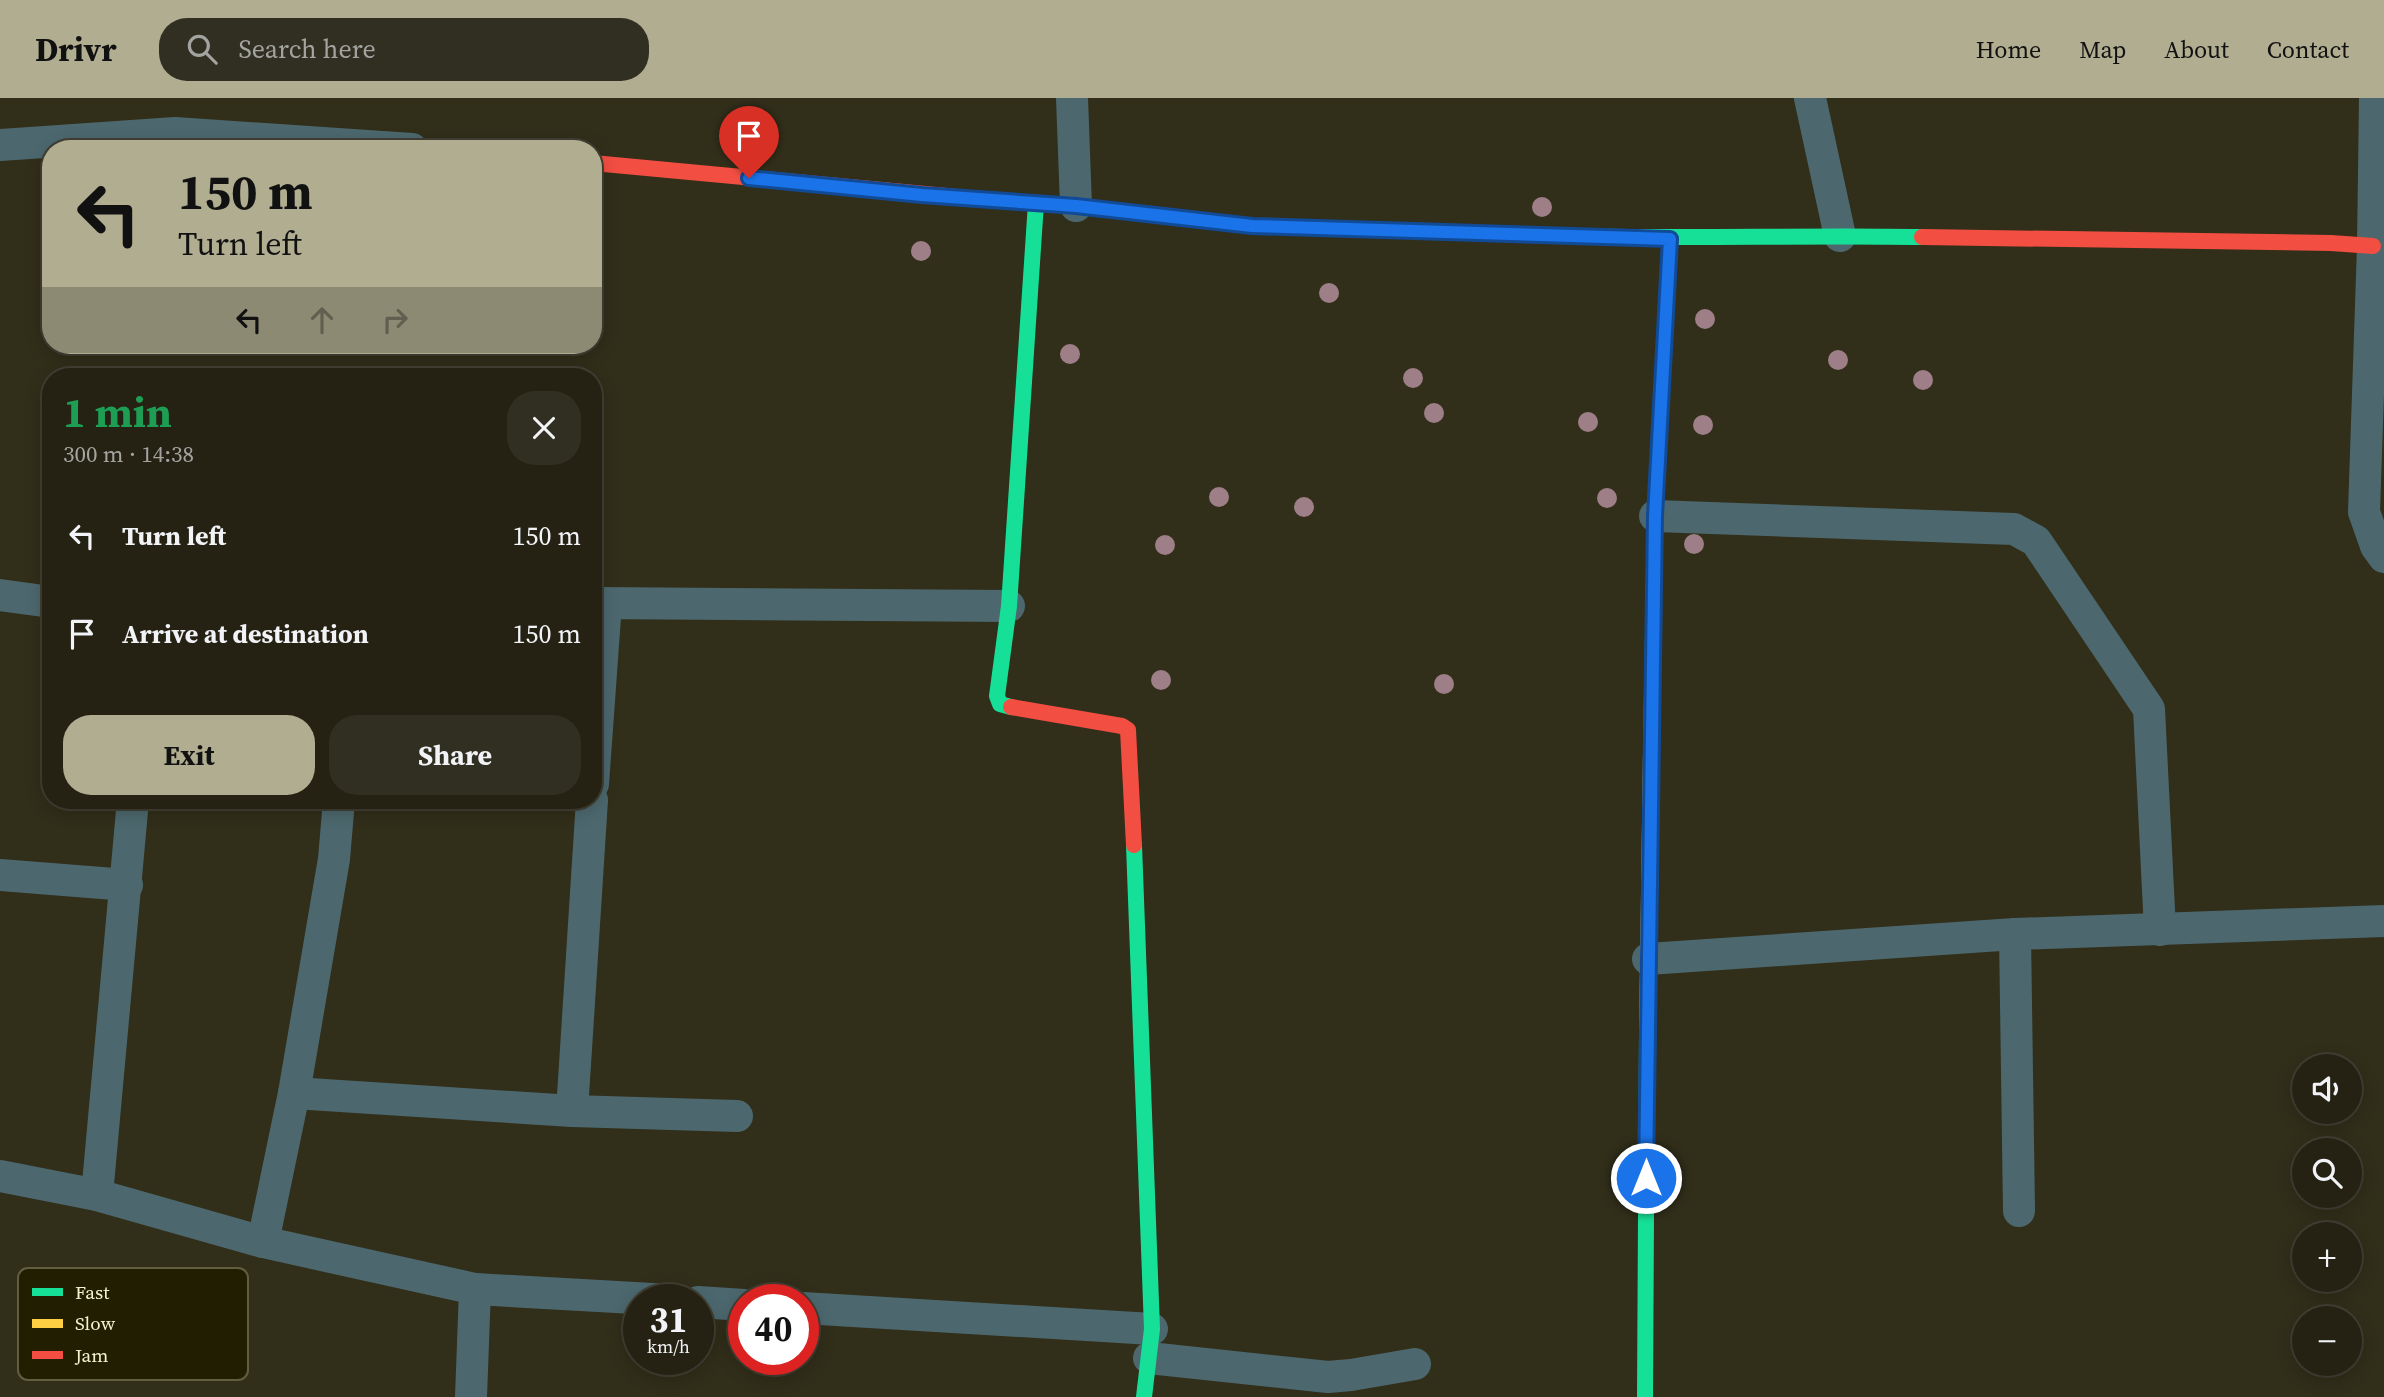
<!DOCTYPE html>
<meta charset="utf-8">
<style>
:root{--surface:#252214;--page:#312f22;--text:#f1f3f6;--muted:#a3a4a0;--line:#423f34;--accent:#b0ad90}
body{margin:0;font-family:"Source Serif 4",serif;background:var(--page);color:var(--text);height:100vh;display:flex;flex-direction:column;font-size:26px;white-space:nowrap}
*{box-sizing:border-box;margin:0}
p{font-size:23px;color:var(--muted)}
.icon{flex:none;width:38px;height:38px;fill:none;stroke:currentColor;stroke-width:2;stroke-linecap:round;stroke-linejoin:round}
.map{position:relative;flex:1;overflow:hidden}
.details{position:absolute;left:42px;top:270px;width:560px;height:441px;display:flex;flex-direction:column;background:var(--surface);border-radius:28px;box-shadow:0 4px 18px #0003,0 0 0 2px var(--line)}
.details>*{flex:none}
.banner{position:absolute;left:42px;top:42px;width:560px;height:214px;border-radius:28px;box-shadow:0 4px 18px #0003,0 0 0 2px var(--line);background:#b0ad90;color:#111;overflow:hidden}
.tools{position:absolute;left:2292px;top:956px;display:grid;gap:14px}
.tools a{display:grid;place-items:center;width:70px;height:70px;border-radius:50%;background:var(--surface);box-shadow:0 4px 18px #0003,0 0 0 2px var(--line);font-size:35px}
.speed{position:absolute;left:623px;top:1186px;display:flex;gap:14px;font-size:35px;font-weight:700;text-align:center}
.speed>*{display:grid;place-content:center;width:91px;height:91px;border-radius:50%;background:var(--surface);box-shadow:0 4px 18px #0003,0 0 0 2px var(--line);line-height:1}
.speed small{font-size:18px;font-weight:400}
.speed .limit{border:10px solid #d22;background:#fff;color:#111}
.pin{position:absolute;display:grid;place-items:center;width:60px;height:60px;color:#fff;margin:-72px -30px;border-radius:50% 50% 50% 0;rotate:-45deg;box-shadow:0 0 7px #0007}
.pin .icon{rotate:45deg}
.me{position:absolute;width:77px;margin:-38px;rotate:0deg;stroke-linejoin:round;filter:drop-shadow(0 0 5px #0008)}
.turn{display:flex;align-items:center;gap:24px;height:147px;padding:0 21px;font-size:32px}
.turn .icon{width:91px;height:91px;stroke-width:2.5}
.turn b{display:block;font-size:49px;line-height:60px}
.lanes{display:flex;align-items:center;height:66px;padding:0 21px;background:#0003;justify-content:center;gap:35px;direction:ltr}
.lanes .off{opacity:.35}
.round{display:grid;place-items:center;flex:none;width:74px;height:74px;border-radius:28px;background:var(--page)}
.overview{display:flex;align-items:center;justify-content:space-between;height:119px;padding:0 21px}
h1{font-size:42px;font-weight:700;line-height:52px;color:#1e9e55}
.action{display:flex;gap:14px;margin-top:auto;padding:14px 21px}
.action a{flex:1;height:80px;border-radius:28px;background:var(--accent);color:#111;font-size:28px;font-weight:700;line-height:80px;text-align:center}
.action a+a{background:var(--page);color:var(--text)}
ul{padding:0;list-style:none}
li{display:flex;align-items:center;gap:21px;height:98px;padding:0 21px}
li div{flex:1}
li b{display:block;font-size:26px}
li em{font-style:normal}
header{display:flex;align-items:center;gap:42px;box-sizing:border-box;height:98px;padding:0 35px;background:var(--accent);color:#111}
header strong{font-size:33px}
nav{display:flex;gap:38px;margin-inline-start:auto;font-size:24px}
.search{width:490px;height:63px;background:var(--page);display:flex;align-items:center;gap:18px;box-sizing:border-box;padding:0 24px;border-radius:28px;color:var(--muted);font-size:26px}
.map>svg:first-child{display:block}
</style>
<header>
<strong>Drivr</strong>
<div class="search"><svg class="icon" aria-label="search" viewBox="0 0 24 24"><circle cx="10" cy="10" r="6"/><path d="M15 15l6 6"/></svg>Search here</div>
<nav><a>Home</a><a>Map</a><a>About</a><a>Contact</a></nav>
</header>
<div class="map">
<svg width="2384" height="1299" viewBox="0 0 2384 1299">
<rect width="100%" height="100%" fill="#312e1a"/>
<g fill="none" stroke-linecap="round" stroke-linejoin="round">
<!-- street -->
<g stroke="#4c686e" stroke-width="32">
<polyline points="1072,0 1076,108"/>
<polyline points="1810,0 1840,138"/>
<polyline points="2375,0 2373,148 2364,414 2376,448 2384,459"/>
<polyline points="0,47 175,35 412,51"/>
<polyline points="1655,418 2014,431 2036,443 2149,611 2160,832"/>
<polyline points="0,497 51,504"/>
<polyline points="593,505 1009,508"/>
<polyline points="593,686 606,505"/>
<polyline points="0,777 127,787"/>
<polyline points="2015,836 2019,1113"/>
<polyline points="1648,861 2015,836 2384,823"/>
<polyline points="294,995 572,1013 737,1018"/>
<polyline points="572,1013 592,702"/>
<polyline points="0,1078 97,1097 263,1144 475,1191 471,1299"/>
<polyline points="97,1097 133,702"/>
<polyline points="263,1144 294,995 334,761 339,702"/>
<polyline points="475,1191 670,1202"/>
<polyline points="698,1204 744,1207"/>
<polyline points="803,1210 1152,1231"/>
<polyline points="1149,1260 1328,1279 1351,1277 1415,1266"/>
</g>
<!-- fast -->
<g stroke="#16e098" stroke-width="16">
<path d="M1565,138C1684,141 1803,137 1922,139"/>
<polyline points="1011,609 1000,606 997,598 1009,508 1036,105"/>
<polyline points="1651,654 1655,418 1660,324"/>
<polyline points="1134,747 1152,1231 1144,1299"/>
<polyline points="1645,1299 1647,938"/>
</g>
<!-- slow -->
<g stroke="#ffcf43" stroke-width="16">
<polyline points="1001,103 1076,108 1252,128 1565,138"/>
<polyline points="1660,324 1670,141"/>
<polyline points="1647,938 1651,654"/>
</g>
<!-- jam -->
<g stroke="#f24e42" stroke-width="16">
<polyline points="593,65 1001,103"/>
<polyline points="1922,139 2331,145 2373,148"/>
<polyline points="1011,609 1122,628 1128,632 1134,747"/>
</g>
</g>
<!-- trees -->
<g fill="#9e7f87">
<circle cx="1542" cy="109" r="10"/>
<circle cx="921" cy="153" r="10"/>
<circle cx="1329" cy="195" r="10"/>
<circle cx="1705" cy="221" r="10"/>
<circle cx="1070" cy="256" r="10"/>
<circle cx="1838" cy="262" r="10"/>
<circle cx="1413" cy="280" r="10"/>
<circle cx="1923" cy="282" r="10"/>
<circle cx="1434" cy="315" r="10"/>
<circle cx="1588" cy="324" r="10"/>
<circle cx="1703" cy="327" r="10"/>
<circle cx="1219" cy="399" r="10"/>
<circle cx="1607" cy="400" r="10"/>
<circle cx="1304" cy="409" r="10"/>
<circle cx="1694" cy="446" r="10"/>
<circle cx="1165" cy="447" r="10"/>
<circle cx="1161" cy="582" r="10"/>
<circle cx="1444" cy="586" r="10"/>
</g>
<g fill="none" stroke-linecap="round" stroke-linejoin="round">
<defs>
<polyline id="route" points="749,80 922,97 1076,108 1252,128 1670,141 1655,418 1646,1080"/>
</defs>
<!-- route casing -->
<use href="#route" stroke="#114b97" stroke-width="18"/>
<!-- route -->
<use href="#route" stroke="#1a73e8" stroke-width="12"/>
</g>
<!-- legend -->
<rect x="18" y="1170" width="230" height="112" rx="10" fill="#211e02" stroke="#615e40" stroke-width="2"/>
<rect x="32" y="1190" width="31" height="8" fill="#16e098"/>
<rect x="32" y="1221" width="31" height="9" fill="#ffcf43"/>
<rect x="32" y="1253" width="31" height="8" fill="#f24e42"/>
<g font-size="19" fill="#f5f2cf">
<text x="75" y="1201">Fast</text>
<text x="75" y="1232">Slow</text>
<text x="75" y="1264">Jam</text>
</g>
</svg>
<div class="tools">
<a><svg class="icon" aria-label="sound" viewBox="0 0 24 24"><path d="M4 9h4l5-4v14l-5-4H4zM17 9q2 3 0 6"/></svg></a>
<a><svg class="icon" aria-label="search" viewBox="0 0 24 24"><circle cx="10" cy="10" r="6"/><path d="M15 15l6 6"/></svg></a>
<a>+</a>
<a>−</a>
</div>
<div class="speed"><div>31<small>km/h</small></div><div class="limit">40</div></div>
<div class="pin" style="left:749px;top:80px;background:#d93025"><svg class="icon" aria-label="arrive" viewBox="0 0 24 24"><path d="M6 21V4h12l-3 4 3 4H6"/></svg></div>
<svg class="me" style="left:1646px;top:1080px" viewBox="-20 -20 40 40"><circle r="17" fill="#1a73e8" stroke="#fff" stroke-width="3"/><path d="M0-11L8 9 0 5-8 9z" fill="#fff"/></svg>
<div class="banner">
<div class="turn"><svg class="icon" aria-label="left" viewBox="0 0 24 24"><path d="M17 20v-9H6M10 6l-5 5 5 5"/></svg><div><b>150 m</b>Turn left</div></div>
<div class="lanes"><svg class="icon" aria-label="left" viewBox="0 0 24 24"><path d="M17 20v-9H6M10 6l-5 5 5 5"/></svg><svg class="icon off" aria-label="ahead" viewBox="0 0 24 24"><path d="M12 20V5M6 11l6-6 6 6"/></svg><svg class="icon off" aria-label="right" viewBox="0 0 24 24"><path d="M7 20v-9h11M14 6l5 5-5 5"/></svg></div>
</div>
<section class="details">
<div class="overview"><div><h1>1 min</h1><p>300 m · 14:38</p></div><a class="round"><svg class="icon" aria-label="close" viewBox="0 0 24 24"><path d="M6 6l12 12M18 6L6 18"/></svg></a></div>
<ul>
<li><svg class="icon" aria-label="left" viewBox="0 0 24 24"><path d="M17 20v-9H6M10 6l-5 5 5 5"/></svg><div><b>Turn left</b></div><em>150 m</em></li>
<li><svg class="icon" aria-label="arrive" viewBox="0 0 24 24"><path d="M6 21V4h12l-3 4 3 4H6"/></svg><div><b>Arrive at destination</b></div><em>150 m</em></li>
</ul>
<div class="action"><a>Exit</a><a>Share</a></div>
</section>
</div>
